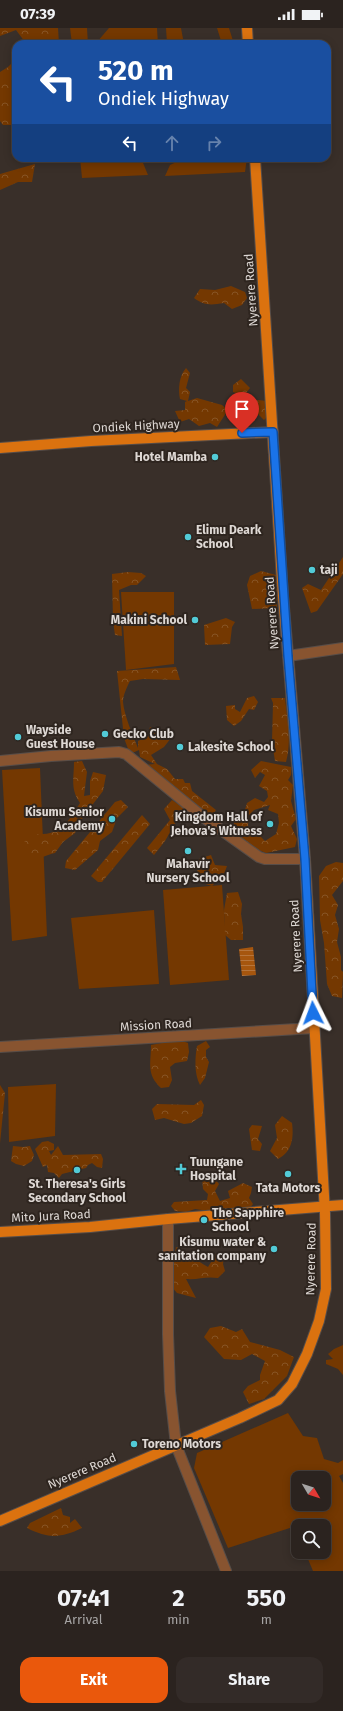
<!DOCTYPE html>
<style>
:root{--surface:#2b231f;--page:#332b28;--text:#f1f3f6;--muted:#a6a4a4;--line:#47403d;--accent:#ea580c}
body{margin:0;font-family:"Fira Sans",sans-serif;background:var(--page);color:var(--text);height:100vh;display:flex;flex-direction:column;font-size:15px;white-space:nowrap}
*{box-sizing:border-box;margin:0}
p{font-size:13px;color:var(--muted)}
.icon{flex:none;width:22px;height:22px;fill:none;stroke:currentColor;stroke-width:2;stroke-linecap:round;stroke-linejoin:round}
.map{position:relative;height:1543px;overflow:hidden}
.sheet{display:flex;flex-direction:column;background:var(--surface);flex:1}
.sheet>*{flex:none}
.hud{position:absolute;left:12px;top:12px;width:319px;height:122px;border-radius:12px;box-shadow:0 2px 10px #0003,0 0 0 1px var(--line);background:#1a4fa0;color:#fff;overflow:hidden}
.needle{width:26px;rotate:129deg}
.buttons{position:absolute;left:291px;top:1443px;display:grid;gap:8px}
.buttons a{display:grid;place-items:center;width:40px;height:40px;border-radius:8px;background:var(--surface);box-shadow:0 2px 10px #0003,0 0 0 1px var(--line);font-size:20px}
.pin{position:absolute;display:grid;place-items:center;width:34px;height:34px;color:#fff;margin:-41px -17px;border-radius:50% 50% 50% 0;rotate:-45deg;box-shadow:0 0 4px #0007}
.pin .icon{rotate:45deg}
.me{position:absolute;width:44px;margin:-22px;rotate:357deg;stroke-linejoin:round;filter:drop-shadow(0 0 3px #0008)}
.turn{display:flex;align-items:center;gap:14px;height:84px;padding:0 20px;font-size:18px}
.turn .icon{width:52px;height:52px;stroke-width:2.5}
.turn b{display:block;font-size:28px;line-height:34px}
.lanes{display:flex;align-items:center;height:38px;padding:0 20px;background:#0003;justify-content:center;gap:20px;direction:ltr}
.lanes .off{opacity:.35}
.eta{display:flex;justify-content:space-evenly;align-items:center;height:68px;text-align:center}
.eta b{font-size:24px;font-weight:700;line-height:28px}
.button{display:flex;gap:8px;margin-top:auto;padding:8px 20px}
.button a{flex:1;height:46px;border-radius:12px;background:var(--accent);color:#fff;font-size:16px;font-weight:700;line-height:46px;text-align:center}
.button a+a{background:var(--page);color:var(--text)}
.status{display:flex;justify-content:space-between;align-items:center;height:28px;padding:0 20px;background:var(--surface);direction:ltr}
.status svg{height:11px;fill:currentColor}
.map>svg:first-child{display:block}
</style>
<div class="status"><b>07:39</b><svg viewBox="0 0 49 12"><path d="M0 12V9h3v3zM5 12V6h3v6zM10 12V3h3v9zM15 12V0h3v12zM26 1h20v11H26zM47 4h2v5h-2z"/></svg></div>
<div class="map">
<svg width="343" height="1543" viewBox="0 0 343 1543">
<defs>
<pattern id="forest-crowns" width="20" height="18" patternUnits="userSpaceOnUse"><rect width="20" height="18" fill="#743801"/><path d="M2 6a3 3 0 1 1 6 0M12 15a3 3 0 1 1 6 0" fill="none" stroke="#875425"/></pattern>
<pattern id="water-rules" width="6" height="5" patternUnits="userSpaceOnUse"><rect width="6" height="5" fill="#a6560e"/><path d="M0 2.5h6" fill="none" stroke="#b6753c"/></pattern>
</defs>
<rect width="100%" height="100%" fill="#392f29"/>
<!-- green -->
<g fill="#743801" fill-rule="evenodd">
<polygon points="70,0 87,0 88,16 72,16"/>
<polygon points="109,0 157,0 158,16 97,16 97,14"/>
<polygon points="166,0 181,0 184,16 167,16"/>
<polygon points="217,0 229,0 234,16 222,16"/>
<polygon points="80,130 141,130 148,147 82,150"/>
<polygon points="185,130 247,130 245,144 165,148 170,137"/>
<polygon points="121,564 174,564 174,636 126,642"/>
<polygon points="40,740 47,908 12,913 2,742"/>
<polygon points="222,857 229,952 170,957 163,862"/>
<polygon points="154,882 159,956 79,961 71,890"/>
<polygon points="56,1056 55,1108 9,1114 8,1059"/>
<polygon points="343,1317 343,1347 338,1341 326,1336 326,1332 333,1331 328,1326 334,1321"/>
<path d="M288,1385L303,1408L317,1410L324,1431L338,1435L343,1432V1446L339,1448L343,1455V1543H313L305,1524H324V1498H298V1509L293,1499L228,1520L194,1440L197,1425ZM298,1450H324V1476H298Z"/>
</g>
<!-- forest -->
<g fill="url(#forest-crowns)" fill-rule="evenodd">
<polygon points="0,0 58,0 59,16 24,16 25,14 16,2 0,8"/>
<polygon points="16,31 16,97 3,97 0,93 0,44 8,39"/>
<polygon points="35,136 32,154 18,154 0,162 0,146"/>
<path d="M231,258L245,264L247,270L242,277L232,281L224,275C211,277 205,278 194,270L200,261L215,262Z"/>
<path d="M186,340L190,345L186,360L190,364L188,373L197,370L222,377L228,382L217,399L210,395L199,398L189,391L180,394L175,383L185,382V374L187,373L180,371C178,361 179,348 186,340Z"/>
<polygon points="241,351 250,360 246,365 241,367 233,364 233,357"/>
<polygon points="258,372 267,373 268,388 264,392 253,381 247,379 249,375"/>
<polygon points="343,529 343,546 317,583 311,585 302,560 308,556 321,562"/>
<polygon points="261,543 276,547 277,580 252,581 247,557 250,548"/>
<polygon points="128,544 141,545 146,548 137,557 131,557 119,562 122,608 115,607 113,593 112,546"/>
<polygon points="226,590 235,594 232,599 230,616 205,617 204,597"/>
<path d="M176,639L180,652L143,651L130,653C127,659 123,667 123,674C124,687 133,708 138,720V713L147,709L150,699C158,702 164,706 171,710L164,719L151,727L157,736L167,741L175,751H183L185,755H190L192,763L216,782L212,788L207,789L144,737L155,736L140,729L139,722L130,726L124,710L117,643Z"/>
<polygon points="254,668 258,674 254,682 249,681 241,693 234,698 227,692 226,678 235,677 235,681 240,684 247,670"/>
<path d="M271,670H285C287,690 292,715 286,734L275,733L272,714L273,675Z"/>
<path d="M82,733L87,744L84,768L90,767V753L93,744L106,747L103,763L83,789L75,805L63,814L55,825C45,827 40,832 29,831L24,824V814L34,806C60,808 67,796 80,775C70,761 74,750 74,734Z"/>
<path d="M261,733L291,739V747L288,752L293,757L291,773L296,791L291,798L297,811L295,819L266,825L254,820L237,809L233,791L244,785L247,775L255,770L264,774L268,769L267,763L259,758L265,747L260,744L255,750L251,742ZM270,777L268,782L278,786L279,795L276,806L265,813L260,808L251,809L248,797L249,787L254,782Z"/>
<polygon points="121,772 128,779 117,790 112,804 100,813 98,822 75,842 65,840 66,833 115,774"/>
<polygon points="172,772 184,780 165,813 154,827 147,820 170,792 164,781"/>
<polygon points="142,787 150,796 102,854 98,854 91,848"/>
<polygon points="211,827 215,837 227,838 224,846 212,858 196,853 199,831"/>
<polygon points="336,834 343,835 343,853 332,867 338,877 335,887 339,901 337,914 341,929 341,942 343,944 342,970 332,968 327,956 324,915 320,892 319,848 326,838"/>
<polygon points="238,864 242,876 241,886 243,899 243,912 231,912 225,907 224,882 227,865"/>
<path d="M179,1012L188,1015L189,1024L187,1033L175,1035L170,1039L172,1052L169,1059L161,1060C146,1046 151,1035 151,1017Z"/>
<path d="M206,1013L210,1019L206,1022V1029L209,1034L205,1050L200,1057C194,1046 195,1029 197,1018Z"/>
<polygon points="0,1057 5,1065 0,1115"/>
<polygon points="201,1072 204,1077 202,1088 191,1095 184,1096 164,1090 155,1092 152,1081 157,1076 194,1077"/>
<path d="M282,1088L292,1095C294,1110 292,1124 278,1131L270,1123L277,1110L275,1097Z"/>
<polygon points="252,1097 262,1098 258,1111 262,1116 260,1123 252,1122 249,1101"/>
<polygon points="48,1113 54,1116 54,1122 49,1123 51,1127 58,1118 63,1127 101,1126 103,1131 102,1140 97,1139 92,1135 88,1137 86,1140 62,1146 59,1150 54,1145 48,1144 47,1137 43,1139 35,1121 42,1114"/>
<polygon points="13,1118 23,1119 30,1118 34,1127 32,1133 24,1138 16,1136 11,1133"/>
<polygon points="208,1147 214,1150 219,1156 215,1163 220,1173 230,1170 228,1163 243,1155 252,1159 251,1165 249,1170 253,1176 250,1180 209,1183 195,1181 186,1184 175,1183 171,1178 174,1174 207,1172 208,1166 203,1161 202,1150"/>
<path d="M176,1219C189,1224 196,1233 208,1239L216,1226L224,1228L223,1236L225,1243L218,1250C205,1248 199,1252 186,1251L196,1270L177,1265L171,1258Z"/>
<polygon points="221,1298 236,1304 242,1301 250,1314 280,1322 294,1329 287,1348 264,1371 249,1376 243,1364 248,1358 260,1352 260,1347 265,1333 252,1326 241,1332 224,1331 204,1309 210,1300"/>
<path d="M61,1480L63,1487L70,1489V1495L75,1491L82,1500C61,1510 49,1511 27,1500L30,1495Z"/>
</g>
<!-- water -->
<polygon fill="url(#water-rules)" points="253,919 256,947 242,948 239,921"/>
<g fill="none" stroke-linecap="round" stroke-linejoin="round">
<defs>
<g id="minor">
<polyline points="288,628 343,620"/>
<polyline points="0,733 51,728 119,724 126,726 203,789 259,829 265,831 305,831"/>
<polyline points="0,1019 314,1000"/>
<polyline points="168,1191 168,1306 170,1363 176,1417 226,1543"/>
</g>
<g id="major">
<polyline points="247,0 248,16"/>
<polyline points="0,420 91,413 273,404"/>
<polyline points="0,1204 90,1199 168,1191 343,1177"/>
<polyline points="0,1493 240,1390 278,1372 292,1356 307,1326 319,1293 326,1261 325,1185 305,831 283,567 255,130"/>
</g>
</defs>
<!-- minor casing -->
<use href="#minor" stroke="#574d48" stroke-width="12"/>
<!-- major casing -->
<use href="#major" stroke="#574d48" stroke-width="12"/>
<!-- minor -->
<use href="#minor" stroke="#885430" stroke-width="10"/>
<!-- major -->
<use href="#major" stroke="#db720f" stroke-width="10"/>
</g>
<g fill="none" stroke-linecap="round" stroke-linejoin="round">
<defs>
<polyline id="route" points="242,405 273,404 288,628 305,831 313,985"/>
</defs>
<!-- route casing -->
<use href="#route" stroke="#114b97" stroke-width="10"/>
<!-- route -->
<use href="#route" stroke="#1a73e8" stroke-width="7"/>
</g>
<!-- markers -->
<g fill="#52cbd7" stroke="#2e251f" stroke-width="1.5">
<circle cx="215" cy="429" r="4"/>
<circle cx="188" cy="509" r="4"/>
<circle cx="312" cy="542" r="4"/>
<circle cx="195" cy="592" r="4"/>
<circle cx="105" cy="706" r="4"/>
<circle cx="18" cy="709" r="4"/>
<circle cx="180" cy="719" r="4"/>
<circle cx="112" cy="791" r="4"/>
<circle cx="270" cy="796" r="4"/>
<circle cx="188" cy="823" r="4"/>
<path d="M179 1135h4v4h4v4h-4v4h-4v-4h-4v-4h4z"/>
<circle cx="77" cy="1142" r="4"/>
<circle cx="288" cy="1146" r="4"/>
<circle cx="204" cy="1192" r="4"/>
<circle cx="274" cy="1221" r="4"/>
<circle cx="134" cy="1416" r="4"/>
</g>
<g text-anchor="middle" stroke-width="4" stroke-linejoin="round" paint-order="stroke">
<!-- street labels -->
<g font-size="12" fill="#ded8d4" stroke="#2e251f">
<text transform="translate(251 262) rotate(-94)" y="4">Nyerere Road</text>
<text transform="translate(136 398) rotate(-3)" y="4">Ondiek Highway</text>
<text transform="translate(272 585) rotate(-94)" y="4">Nyerere Road</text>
<text transform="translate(296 908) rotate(-93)" y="4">Nyerere Road</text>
<text transform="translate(156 997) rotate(-3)" y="4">Mission Road</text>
<text transform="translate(51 1188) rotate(-3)" y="4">Mito Jura Road</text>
<text transform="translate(311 1231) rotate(-89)" y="4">Nyerere Road</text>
<text transform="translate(82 1443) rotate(-23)" y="4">Nyerere Road</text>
</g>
<!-- poi labels -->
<g font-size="12" font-weight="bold" fill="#ded8d4" stroke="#2e251f" text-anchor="start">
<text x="207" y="433" text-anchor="end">Hotel Mamba</text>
<text x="196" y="506">Elimu Deark<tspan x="196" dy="14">School</tspan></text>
<text x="320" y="546">taji</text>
<text x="187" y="596" text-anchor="end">Makini School</text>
<text x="26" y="706">Wayside<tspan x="26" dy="14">Guest House</tspan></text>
<text x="113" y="710">Gecko Club</text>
<text x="188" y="723">Lakesite School</text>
<text x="104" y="788" text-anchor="end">Kisumu Senior<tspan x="104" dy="14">Academy</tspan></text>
<text x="262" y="793" text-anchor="end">Kingdom Hall of<tspan x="262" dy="14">Jehova's Witness</tspan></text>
<text x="188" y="840" text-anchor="middle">Mahavir<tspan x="188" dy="14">Nursery School</tspan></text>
<text x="190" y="1138">Tuungane<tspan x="190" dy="14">Hospital</tspan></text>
<text x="77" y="1160" text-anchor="middle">St. Theresa's Girls<tspan x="77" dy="14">Secondary School</tspan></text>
<text x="288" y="1164" text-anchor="middle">Tata Motors</text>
<text x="212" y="1189">The Sapphire<tspan x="212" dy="14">School</tspan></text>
<text x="266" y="1218" text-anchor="end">Kisumu water &amp;<tspan x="266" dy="14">sanitation company</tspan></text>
<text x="142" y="1420">Toreno Motors</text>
</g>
</g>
</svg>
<div class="buttons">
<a><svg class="needle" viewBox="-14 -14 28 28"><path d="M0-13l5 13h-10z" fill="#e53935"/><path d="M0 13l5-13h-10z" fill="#a6a4a4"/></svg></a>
<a><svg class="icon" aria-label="search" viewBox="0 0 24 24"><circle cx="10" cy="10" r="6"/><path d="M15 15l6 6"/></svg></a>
</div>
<div class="pin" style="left:242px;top:405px;background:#d93025"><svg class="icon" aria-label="arrive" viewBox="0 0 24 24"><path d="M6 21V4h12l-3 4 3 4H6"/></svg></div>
<svg class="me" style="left:313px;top:985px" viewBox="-20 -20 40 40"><path d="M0-17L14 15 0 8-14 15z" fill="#1a73e8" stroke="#fff" stroke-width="4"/></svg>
<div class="hud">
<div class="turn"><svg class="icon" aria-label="left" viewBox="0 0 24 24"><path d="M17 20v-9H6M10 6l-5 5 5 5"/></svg><div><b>520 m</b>Ondiek Highway</div></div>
<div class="lanes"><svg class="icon" aria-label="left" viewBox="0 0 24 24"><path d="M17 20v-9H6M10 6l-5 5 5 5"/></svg><svg class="icon off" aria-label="ahead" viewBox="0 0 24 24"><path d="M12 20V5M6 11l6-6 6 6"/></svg><svg class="icon off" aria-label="right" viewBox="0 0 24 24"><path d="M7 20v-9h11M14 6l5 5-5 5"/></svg></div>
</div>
</div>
<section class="sheet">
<div class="eta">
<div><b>07:41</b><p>Arrival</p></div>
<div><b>2</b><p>min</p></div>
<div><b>550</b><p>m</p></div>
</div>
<div class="button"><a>Exit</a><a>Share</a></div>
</section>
